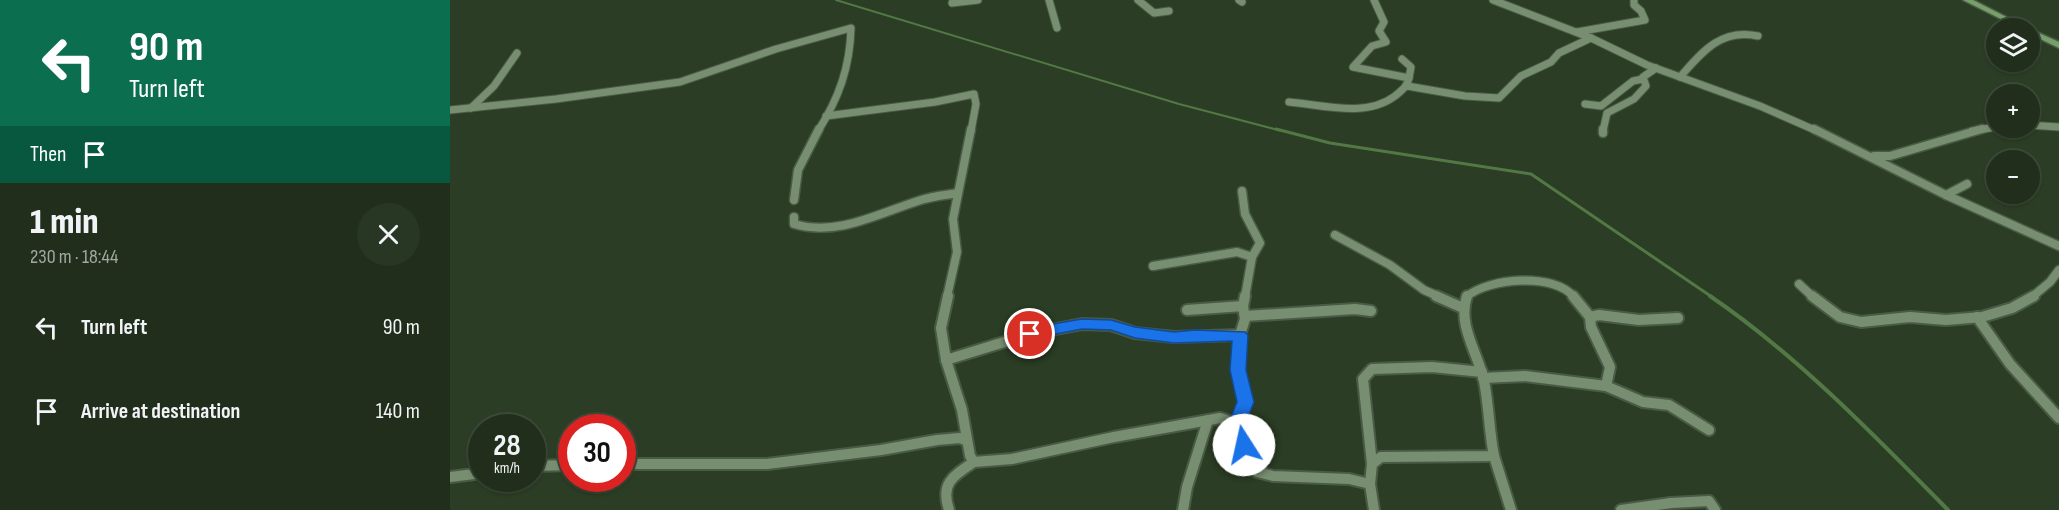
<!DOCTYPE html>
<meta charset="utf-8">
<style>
:root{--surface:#202e1b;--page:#283624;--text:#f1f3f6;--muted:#a2a8a3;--line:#3d4a3a}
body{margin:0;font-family:"Sofia Sans Condensed",sans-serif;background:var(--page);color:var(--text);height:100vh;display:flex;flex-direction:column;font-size:22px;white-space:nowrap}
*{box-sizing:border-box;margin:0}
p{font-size:20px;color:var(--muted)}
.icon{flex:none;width:33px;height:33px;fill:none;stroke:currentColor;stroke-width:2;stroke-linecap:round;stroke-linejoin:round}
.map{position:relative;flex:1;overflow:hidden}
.side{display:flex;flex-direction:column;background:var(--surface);width:450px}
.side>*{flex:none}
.top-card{background:#0b6e4f;color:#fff;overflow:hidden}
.controls{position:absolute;left:1536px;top:18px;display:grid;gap:12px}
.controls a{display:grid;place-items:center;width:54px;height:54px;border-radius:50%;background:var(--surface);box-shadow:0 2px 4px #0004,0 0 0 2px var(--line);font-size:30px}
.speed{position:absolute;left:18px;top:414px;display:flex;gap:12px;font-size:30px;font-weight:700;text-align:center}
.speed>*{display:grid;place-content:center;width:78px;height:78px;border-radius:50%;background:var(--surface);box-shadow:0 2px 4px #0004,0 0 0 2px var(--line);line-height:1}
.speed small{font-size:15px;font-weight:400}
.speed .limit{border:9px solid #d22;background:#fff;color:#111}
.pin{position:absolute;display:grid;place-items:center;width:51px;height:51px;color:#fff;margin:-26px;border:3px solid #fff;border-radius:50%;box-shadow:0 2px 6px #0007}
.me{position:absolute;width:66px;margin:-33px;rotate:350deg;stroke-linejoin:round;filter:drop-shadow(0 0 4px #0008)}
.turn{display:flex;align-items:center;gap:21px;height:126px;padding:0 30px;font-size:27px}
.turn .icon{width:78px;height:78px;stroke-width:2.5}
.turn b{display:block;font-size:42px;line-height:51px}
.then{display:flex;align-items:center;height:57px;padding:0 30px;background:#0003;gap:12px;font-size:22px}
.round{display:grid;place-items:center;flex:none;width:63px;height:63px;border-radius:32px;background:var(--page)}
.overview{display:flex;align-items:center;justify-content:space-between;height:102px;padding:0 30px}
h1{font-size:36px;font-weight:800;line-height:45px}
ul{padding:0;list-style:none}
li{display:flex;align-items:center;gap:18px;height:84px;padding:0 30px}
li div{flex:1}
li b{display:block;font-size:22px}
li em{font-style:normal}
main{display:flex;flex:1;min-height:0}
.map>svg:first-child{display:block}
</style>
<main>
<section class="side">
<div class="top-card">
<div class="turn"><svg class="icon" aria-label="left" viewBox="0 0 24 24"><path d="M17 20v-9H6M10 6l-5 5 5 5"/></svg><div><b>90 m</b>Turn left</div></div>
<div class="then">Then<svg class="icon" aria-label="arrive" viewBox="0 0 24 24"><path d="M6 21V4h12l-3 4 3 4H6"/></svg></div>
</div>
<div class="overview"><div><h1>1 min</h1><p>230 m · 18:44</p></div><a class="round"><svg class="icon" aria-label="close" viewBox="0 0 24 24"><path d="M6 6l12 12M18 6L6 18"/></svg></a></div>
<ul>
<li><svg class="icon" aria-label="left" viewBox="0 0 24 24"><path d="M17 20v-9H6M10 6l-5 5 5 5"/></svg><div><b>Turn left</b></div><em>90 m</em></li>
<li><svg class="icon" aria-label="arrive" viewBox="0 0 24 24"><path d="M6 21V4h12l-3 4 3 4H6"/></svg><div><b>Arrive at destination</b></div><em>140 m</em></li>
</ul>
</section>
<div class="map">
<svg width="1609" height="510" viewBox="0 0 1609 510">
<rect width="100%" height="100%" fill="#2b3d24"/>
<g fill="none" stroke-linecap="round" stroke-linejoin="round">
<!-- stream-far2 -->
<polyline stroke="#527845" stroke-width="2" points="386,0 729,104 832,131"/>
<!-- stream-far1 -->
<polyline stroke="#527845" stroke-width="3" points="826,129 880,143 1081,174 1262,297"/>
<!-- stream -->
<path stroke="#527845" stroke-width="4" d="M1260,296C1348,356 1423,434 1498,510"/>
<defs>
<g id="street-far2">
<polyline points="599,0 607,28"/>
<polyline points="688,0 704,13 719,11"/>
<polyline points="789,0 792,2"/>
<polyline points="1043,0 1141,38 1197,65 1310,106 1367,131"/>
<polyline points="502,3 528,0"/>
<polyline points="1127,32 1195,20 1191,11 1184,5 1184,0"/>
<polyline points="952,59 961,67 959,78"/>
<path d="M1230,77C1252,52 1271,28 1308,36"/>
<polyline points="957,86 1015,96 1049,98 1071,76 1101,62 1109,53 1141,38"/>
<path d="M839,102C873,105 916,118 945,96C952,90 957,87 959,78L903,67L922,46L936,42L929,31L934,22L924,0"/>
<polyline points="1135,104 1151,106 1183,81 1193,79"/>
<polyline points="21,108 44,86 67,53"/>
<path d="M0,110L106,99L230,82L326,49L401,28C400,67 389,98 368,131"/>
<polyline points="376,116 485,102 524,94 526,104 521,131"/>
<polyline points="1580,125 1609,127"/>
<polyline points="1153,131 1157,113 1184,99 1196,86 1193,77 1206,68"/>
<polyline points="1522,131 1546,127"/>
</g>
<g id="street-far1">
<polyline points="1153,129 1153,133"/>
<polyline points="1364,129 1496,195 1609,246"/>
<polyline points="1424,156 1440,156 1532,129"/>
<polyline points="792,191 795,214 810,243 802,257"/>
<polyline points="1496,195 1517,184"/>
<polyline points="344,200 348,170 369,129"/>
<path d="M344,217V224C388,237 429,213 471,200C483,196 496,195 508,193"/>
<polyline points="885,235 940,265 974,290 990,297"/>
<polyline points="703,266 787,252 802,257 795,297"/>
<polyline points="1349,284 1363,297"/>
<polyline points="497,297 507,252 503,219 521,129"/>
<path d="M1016,297C1038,278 1104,272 1124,297"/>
<polyline points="1582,297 1600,282 1609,270"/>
</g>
<g id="street">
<polyline points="498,296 491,328 496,360 512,410 520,456 524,462 562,459 664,437 770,418 789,424 797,460 807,472 823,476 899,479 920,484"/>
<polyline points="986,296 1013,308"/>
<polyline points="1123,296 1140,317 1141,327 1160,367 1156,386"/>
<polyline points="1362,296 1390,317 1411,322 1460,317 1496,320 1532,317 1562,308 1584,296"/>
<polyline points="793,306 795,296"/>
<polyline points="737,310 793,306 795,319 790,335 788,371 795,402 787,423"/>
<polyline points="795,316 905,309 921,311"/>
<polyline points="1140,317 1149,315 1189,320 1228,318"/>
<polyline points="1527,317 1560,364 1609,418"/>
<polyline points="496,360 580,334 632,324 661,325 685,333 724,337 790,335"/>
<polyline points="1033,378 1075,376 1156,386 1193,402 1219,405 1259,430"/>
<polyline points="1044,456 1061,510"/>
<polyline points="172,464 317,464 431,450 487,440 510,438 517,441"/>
<polyline points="922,464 913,379 922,369 982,367 1032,372"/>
<polyline points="82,466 122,465"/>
<polyline points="0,477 32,473"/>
<path d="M499,510C490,483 503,476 524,462"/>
<polyline points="733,510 737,487 758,420"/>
<path d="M924,510L920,484L922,464L931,457L1044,456C1039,431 1039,406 1034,381C1028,353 1007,325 1017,296"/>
<polyline points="1171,510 1221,503 1259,501 1265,510"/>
</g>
<g id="secondary">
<polygon points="1513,0 1523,0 1578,28 1569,28"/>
<polygon points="1580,29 1609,42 1609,48 1580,34"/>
</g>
</defs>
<!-- street-far2 casing -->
<use href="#street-far2" stroke="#4a5b45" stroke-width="9"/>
<!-- street-far1 casing -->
<use href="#street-far1" stroke="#4a5b45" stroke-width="11"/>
<!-- street casing -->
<use href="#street" stroke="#4a5b45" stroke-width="14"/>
<!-- secondary casing -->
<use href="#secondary" stroke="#4a5b45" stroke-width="3"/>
<!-- street-far2 -->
<use href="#street-far2" stroke="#788e71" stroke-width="7"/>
<!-- street-far1 -->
<use href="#street-far1" stroke="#788e71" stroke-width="8"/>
<!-- street -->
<use href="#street" stroke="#788e71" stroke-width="10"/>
<!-- secondary -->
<use href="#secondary" fill="#779f6a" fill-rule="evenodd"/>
</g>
<!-- route -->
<path fill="#1a73e8" stroke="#114b97" stroke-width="1.5" d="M632,319L661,320L685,327L724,332L745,330L795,332L798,335L796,370L804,402L796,422C801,430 805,441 800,450L794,452L788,450L784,431L779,423L787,402L780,370L782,341L724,343L685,338L661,330L632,329L580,339L573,334L580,328Z"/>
</svg>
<div class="controls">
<a><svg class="icon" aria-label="layers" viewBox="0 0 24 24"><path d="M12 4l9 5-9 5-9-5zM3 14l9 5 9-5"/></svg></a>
<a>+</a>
<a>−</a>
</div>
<div class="speed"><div>28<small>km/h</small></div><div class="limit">30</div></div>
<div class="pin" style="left:580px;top:334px;background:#d93025"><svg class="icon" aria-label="arrive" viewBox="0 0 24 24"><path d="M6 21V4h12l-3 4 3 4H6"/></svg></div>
<svg class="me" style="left:794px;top:445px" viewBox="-20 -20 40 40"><circle r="19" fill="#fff"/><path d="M0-13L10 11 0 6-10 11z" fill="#1a73e8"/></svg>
</div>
</main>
